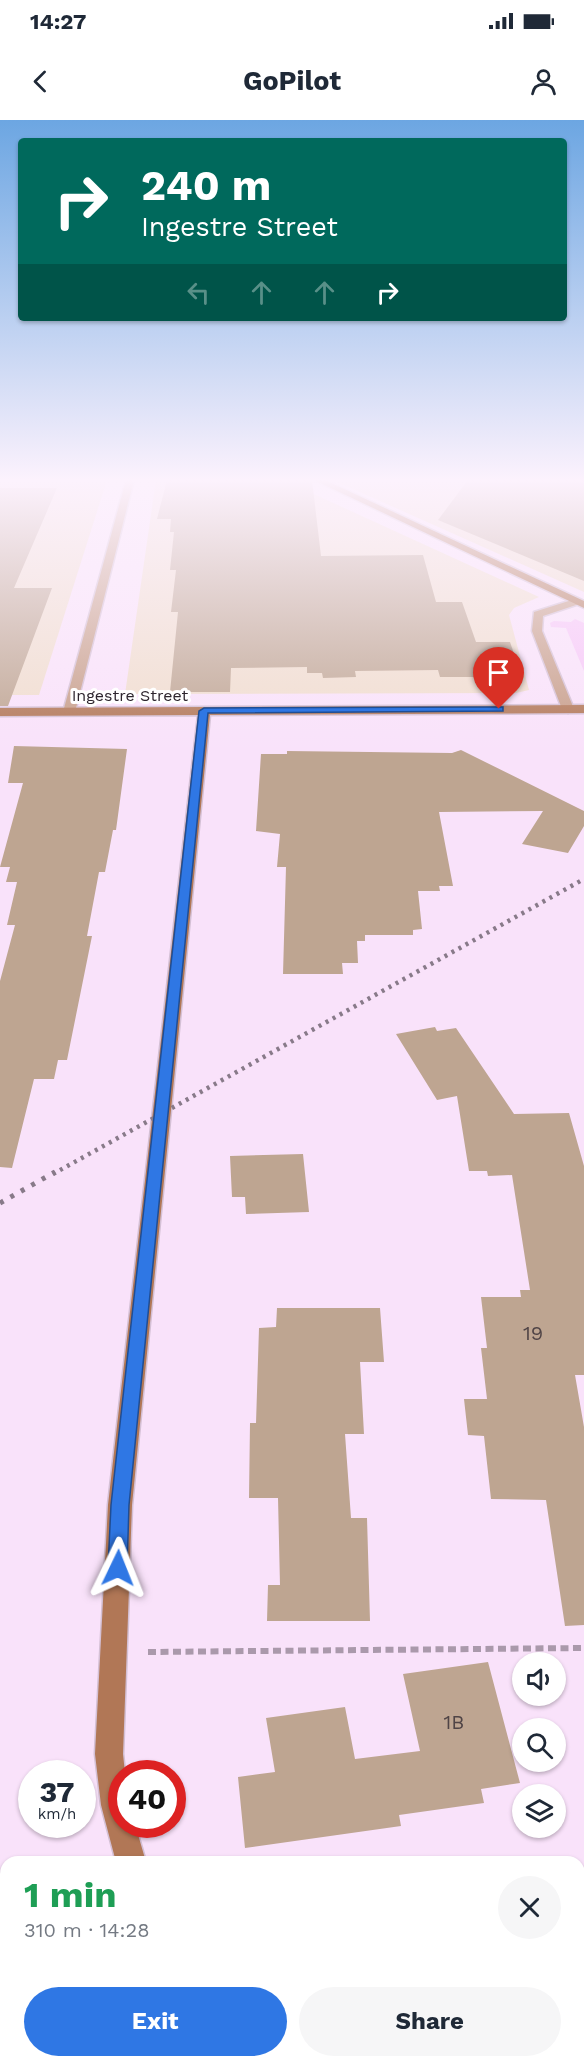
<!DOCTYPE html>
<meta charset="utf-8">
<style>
:root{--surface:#fff;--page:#f6f6f7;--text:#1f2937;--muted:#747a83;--accent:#2f77e4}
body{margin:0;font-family:"Work Sans",sans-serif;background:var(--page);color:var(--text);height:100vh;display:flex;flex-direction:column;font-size:22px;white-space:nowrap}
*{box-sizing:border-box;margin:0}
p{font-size:20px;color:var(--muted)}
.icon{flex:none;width:33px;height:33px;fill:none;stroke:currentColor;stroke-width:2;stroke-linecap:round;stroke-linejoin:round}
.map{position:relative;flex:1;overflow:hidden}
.panel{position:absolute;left:0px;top:1736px;width:585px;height:212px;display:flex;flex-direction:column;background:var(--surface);border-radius:18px 18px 0 0;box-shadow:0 2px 4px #0004}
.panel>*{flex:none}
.banner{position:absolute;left:18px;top:18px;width:549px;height:183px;border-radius:6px;box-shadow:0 2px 4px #0004;background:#00695c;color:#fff;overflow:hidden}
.fabs{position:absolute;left:512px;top:1532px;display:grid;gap:12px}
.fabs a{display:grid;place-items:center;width:54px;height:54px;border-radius:50%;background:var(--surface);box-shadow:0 2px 4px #0004;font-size:30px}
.speed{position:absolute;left:18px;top:1640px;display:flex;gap:12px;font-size:30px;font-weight:700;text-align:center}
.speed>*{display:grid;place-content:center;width:78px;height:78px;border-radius:50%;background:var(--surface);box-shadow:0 2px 4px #0004;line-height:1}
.speed small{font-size:15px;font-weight:400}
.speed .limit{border:9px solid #d22;background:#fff;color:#111}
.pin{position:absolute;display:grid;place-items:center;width:51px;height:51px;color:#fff;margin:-62px -26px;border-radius:50% 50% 50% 0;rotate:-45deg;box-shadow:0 0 6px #0007}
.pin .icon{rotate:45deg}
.me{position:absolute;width:66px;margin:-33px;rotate:2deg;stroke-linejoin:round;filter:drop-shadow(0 0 4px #0008)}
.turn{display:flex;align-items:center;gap:21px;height:126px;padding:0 24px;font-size:27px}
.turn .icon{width:78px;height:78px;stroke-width:2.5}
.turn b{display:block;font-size:42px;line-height:51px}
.lanes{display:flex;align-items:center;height:57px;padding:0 24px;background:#0003;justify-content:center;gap:30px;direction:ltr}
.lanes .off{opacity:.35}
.round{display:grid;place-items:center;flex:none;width:63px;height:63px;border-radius:32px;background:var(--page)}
.summary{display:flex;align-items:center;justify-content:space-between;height:102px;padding:0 24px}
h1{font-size:36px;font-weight:700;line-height:45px;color:#1e9e55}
.primary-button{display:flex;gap:12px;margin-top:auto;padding:12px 24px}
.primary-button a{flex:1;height:69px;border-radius:36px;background:var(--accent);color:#fff;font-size:24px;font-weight:700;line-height:69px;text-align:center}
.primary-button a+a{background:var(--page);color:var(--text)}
.status{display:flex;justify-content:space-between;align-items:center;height:42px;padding:0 30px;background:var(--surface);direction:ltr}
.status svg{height:16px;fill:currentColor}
header{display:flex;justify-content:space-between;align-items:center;height:78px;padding:0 24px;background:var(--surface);font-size:27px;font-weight:700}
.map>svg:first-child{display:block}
</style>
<div class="status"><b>14:27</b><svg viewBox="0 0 49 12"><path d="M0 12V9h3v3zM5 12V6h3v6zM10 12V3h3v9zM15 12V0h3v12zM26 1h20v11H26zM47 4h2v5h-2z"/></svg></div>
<header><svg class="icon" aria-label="back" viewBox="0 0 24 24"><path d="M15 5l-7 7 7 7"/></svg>GoPilot<svg class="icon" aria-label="person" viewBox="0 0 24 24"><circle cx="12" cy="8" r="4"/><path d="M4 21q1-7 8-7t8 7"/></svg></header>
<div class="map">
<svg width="584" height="1946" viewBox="0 0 584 1946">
<rect width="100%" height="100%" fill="#f9e2fa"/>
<!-- commercial -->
<g fill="#f0ddcd">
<polygon points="0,360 107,360 39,575 0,575"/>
<polygon points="156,360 283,360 539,477 514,488 509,495 529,570 516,573 125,574"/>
<polygon points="333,360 584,360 584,472"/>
</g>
<!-- green -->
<polygon fill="#f6c7f7" points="575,499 584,503 584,551 566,508 551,507 550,503 554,501 571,502"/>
<!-- building -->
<g fill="#bea591">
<polygon points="167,360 312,360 321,436 423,435 436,482 462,482 476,522 510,522 522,557 440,557 438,550 355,551 356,557 323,558 322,553 307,553 307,547 231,548 230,572 170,572 178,492 171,492 176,450 170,450 174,412 170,412 171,399 157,399"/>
<polygon points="468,360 584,360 584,461 438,400"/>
<polygon points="0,368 57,368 14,468 52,468 8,586 0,586"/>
<polygon points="14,626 127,629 116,710 113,710 105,752 99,752 87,816 92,816 67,940 58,940 54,959 34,959 12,1048 0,1047 0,861 15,805 7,805 17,762 6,762 10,747 0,747 23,663 8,663"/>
<polygon points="461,630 584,691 584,706 568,733 522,724 543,691 439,692 453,766 439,766 440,771 418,771 422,809 413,810 413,815 365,815 365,821 357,821 358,843 342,843 343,854 283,854 286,747 277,747 280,714 256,711 261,634 287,634 287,631 452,633"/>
<polygon points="435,907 437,911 456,908 514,994 569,993 584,1046 584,1255 575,1255 584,1307 584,1505 565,1506 546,1380 491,1379 484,1316 468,1315 464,1279 487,1279 481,1228 487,1228 481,1177 521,1177 520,1170 530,1170 512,1055 488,1056 487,1051 469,1051 457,976 437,980 396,914"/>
<polygon points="303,1034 309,1092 246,1094 245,1077 232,1077 230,1036"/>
<polygon points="277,1188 380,1188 384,1242 360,1242 364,1314 345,1314 351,1398 367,1398 370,1501 267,1501 268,1465 280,1465 278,1378 249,1378 250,1303 256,1303 259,1208 276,1207"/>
<polygon points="488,1542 520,1663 481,1669 484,1683 399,1695 401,1706 245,1728 238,1657 275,1652 266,1598 345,1587 355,1639 420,1631 403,1554"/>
</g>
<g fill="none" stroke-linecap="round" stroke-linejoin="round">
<defs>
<polygon id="lane" points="584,1915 584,1946 543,1946 545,1941 579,1941 579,1917"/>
<g id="street">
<polygon points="126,360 134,360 75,592 65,595 63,592"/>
<polygon points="575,479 580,482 579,484 543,496 542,511 574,589 568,593 562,589 532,511 534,492"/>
<polygon points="6,1865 6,1905 0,1907 0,1867"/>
</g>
<g id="secondary">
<polygon points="314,360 325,360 584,481 584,488"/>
<polygon points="584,585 584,593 210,595 132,1385 123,1634 125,1653 122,1653 122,1704 135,1704 146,1742 116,1742 101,1685 95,1634 108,1385 198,595 0,596 0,588"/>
<polygon points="204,1941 236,1941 238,1946 206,1946"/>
</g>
</defs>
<!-- lane casing -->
<use href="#lane" stroke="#d4c0d5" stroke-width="3"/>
<!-- street casing -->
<use href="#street" stroke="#d4c0d5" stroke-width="3"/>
<!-- secondary casing -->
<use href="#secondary" stroke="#d4c0d5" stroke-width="3"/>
<!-- path -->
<polyline stroke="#aa99ab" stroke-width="6" stroke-dasharray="8 4.5" stroke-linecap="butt" points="148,1532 584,1528"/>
<!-- lane -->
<use href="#lane" fill="#c69d87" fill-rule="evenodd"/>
<!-- street -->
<use href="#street" fill="#c69d87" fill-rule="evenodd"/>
<!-- secondary -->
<use href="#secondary" fill="#b17756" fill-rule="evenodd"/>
<!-- rail-far1 -->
<polyline stroke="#887a89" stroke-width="4.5" stroke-dasharray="3 5" stroke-linecap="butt" points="53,1054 584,759"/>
<!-- rail -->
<polyline stroke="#887a89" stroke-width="5" stroke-dasharray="4 8" stroke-linecap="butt" points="0,1083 55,1052"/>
</g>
<!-- sky -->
<linearGradient id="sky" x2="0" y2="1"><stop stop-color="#6ca6e2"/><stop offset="0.57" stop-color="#fcf2fd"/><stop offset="1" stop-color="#fcf2fd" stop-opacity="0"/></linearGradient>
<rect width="584" height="632" fill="url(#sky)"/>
<!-- route -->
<polygon fill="#2f77e4" stroke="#1f4d94" stroke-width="1.5" points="499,587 503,587 503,591 208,593 129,1385 127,1448 124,1454 118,1457 111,1454 108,1448 111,1385 199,591 204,588"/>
<g text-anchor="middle" stroke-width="6" stroke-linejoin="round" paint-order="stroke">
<!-- far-street labels -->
<g font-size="16" fill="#2c242d" stroke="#fff">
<text x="130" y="581">Ingestre Street</text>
</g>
<!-- near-number labels -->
<g font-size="20" fill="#504446">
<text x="533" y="1220">19</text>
<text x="454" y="1609">1B</text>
</g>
</g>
</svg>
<div class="fabs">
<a><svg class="icon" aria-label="sound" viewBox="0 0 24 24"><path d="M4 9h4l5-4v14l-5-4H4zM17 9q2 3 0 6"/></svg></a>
<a><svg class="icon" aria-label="search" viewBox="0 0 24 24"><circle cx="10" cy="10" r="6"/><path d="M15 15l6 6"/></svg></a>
<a><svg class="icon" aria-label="layers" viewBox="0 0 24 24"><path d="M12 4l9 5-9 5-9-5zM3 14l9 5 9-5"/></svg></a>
</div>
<div class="speed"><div>37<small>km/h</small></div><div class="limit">40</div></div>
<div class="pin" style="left:499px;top:589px;background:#d93025"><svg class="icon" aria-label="arrive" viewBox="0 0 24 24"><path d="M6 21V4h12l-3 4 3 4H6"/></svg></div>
<svg class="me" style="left:118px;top:1448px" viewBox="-20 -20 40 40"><path d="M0-17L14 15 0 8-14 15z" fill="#2f77e4" stroke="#fff" stroke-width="4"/></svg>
<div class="banner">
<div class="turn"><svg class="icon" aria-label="right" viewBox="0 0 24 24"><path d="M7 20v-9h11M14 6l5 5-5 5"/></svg><div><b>240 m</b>Ingestre Street</div></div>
<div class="lanes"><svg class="icon off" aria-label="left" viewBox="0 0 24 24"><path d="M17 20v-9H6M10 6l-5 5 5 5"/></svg><svg class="icon off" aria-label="ahead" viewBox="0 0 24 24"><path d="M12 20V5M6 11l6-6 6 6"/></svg><svg class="icon off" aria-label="ahead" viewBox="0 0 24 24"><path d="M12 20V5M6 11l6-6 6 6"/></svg><svg class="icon" aria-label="right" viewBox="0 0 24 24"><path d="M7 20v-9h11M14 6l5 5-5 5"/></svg></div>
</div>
<section class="panel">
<div class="summary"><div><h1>1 min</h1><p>310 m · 14:28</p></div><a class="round"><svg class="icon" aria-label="close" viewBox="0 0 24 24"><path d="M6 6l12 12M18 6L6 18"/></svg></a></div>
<div class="primary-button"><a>Exit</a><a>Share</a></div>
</section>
</div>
